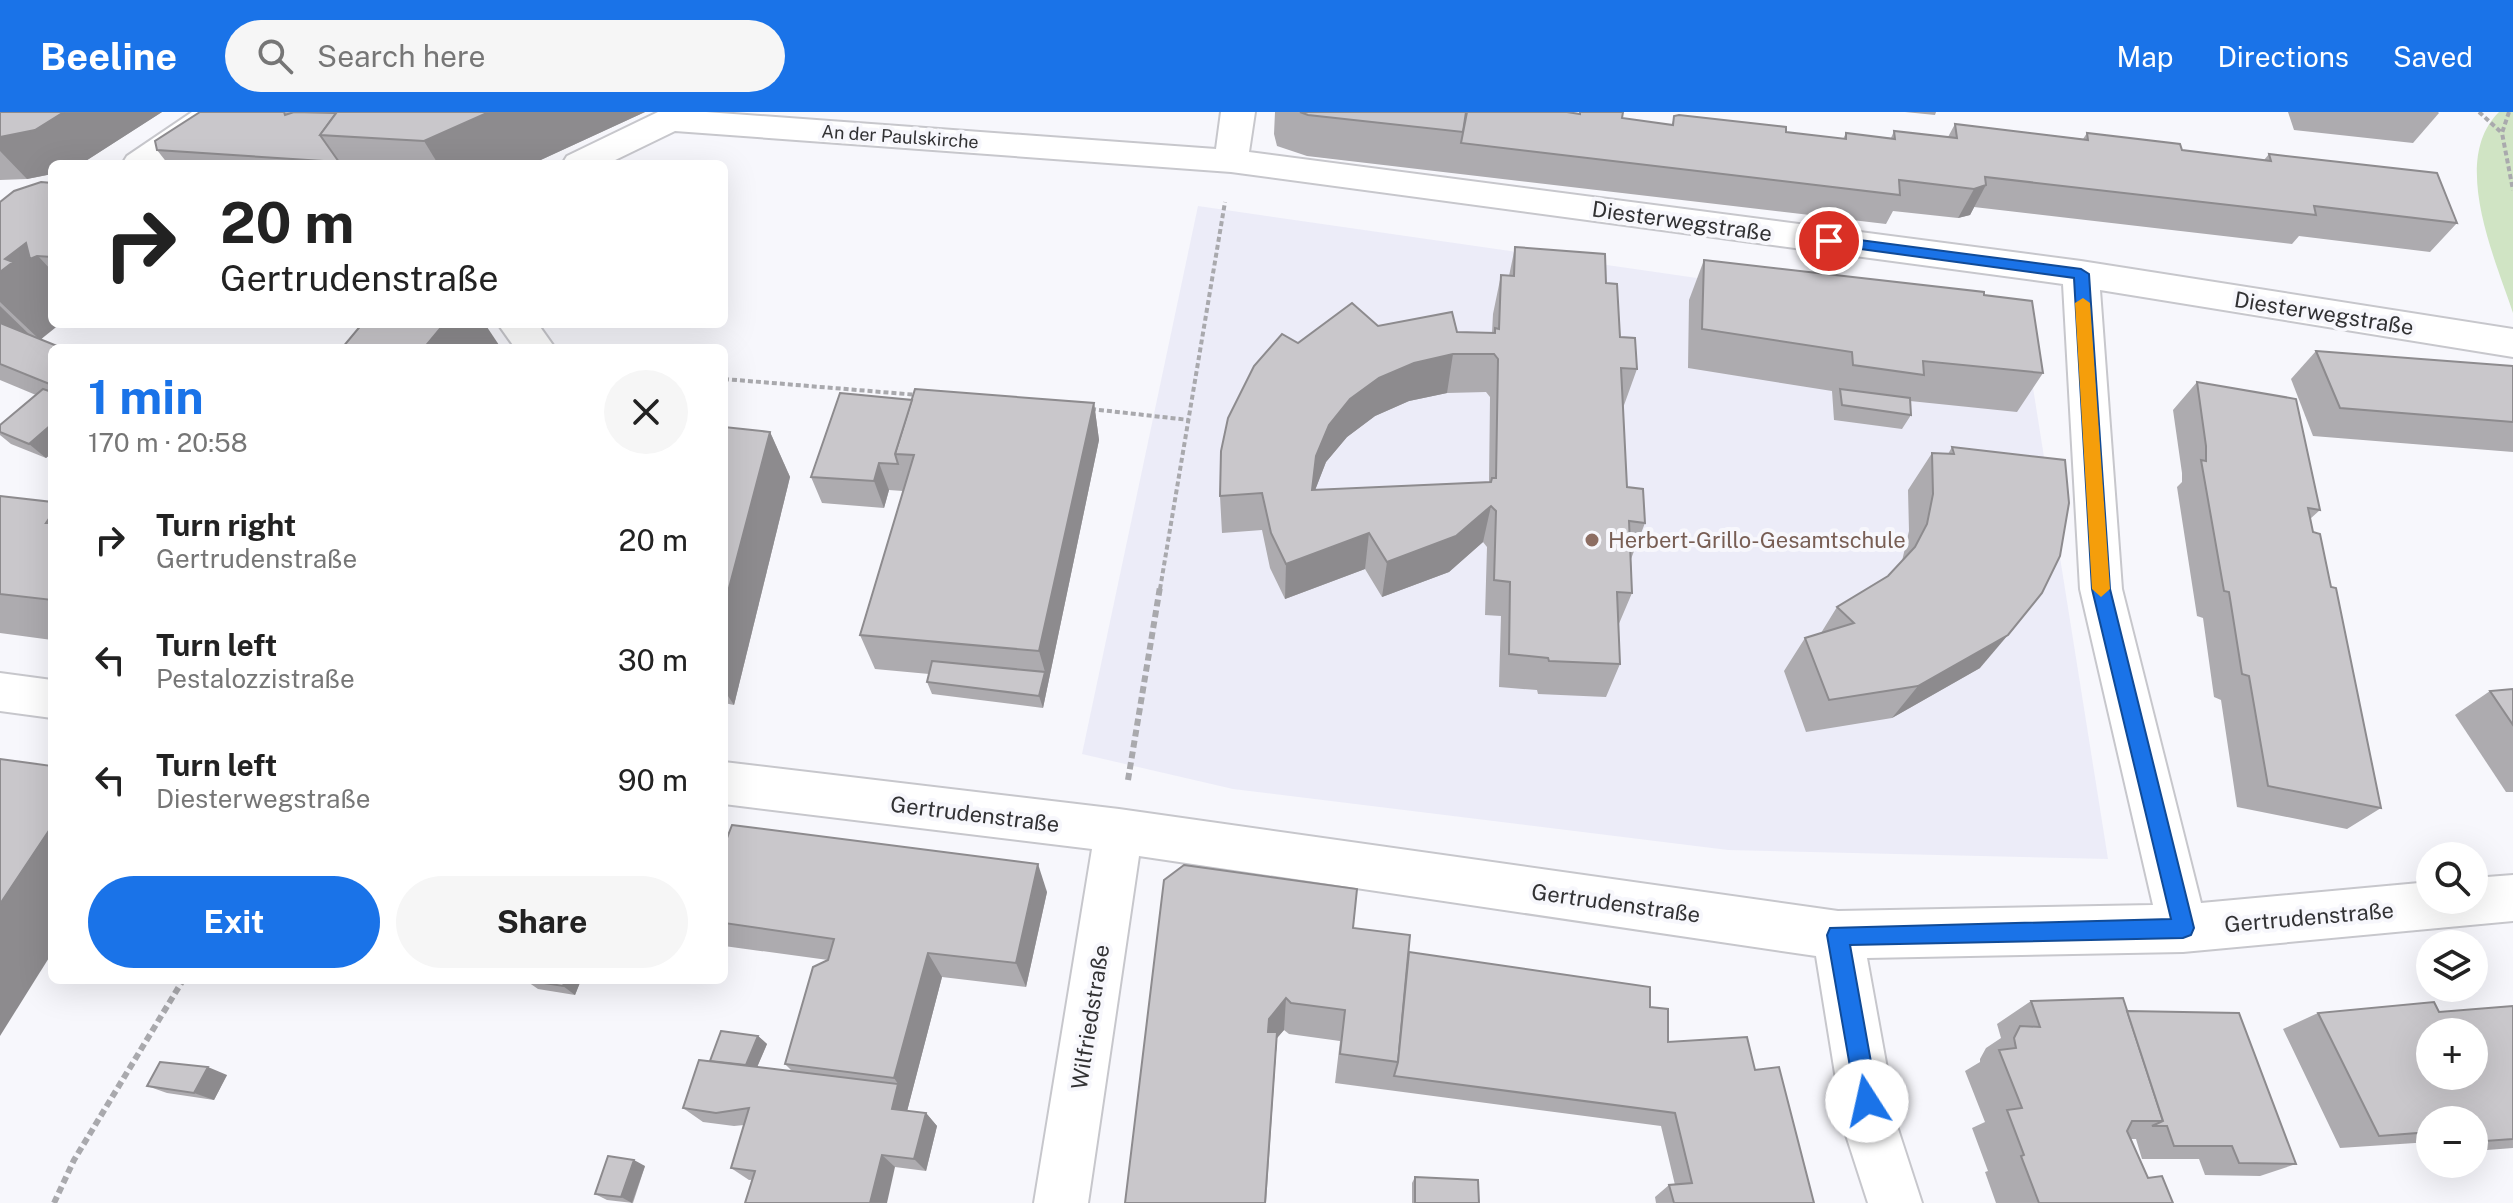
<!DOCTYPE html>
<meta charset="utf-8">
<style>
:root{--surface:#fff;--page:#f6f6f6;--text:#222;--muted:#767676;--accent:#1a73e8}
body{margin:0;font-family:"Public Sans",sans-serif;background:var(--page);color:var(--text);height:100vh;display:flex;flex-direction:column;font-size:30px;white-space:nowrap}
*{box-sizing:border-box;margin:0}
p{font-size:26px;color:var(--muted)}
.icon{flex:none;width:44px;height:44px;fill:none;stroke:currentColor;stroke-width:2;stroke-linecap:round;stroke-linejoin:round}
.map{position:relative;flex:1;overflow:hidden}
.panel{position:absolute;left:48px;top:232px;width:680px;height:640px;display:flex;flex-direction:column;background:var(--surface);border-radius:12px;box-shadow:0 8px 32px #0002}
.panel>*{flex:none}
.hud{position:absolute;left:48px;top:48px;width:680px;height:168px;border-radius:12px;box-shadow:0 8px 32px #0002;background:#fff;color:var(--text);overflow:hidden}
.tools{position:absolute;left:2416px;top:730px;display:grid;gap:16px}
.tools a{display:grid;place-items:center;width:72px;height:72px;border-radius:50%;background:var(--surface);box-shadow:0 8px 32px #0002;font-size:40px}
.pin{position:absolute;display:grid;place-items:center;width:68px;height:68px;color:#fff;margin:-34px;border:4px solid #fff;border-radius:50%;box-shadow:0 2px 8px #0007}
.me{position:absolute;width:88px;margin:-44px;rotate:350deg;stroke-linejoin:round;filter:drop-shadow(0 0 6px #0008)}
.turn{display:flex;align-items:center;gap:28px;height:168px;padding:0 40px;font-size:36px}
.turn .icon{width:104px;height:104px;stroke-width:2.5}
.turn b{display:block;font-size:56px;line-height:68px}
.round{display:grid;place-items:center;flex:none;width:84px;height:84px;border-radius:42px;background:var(--page)}
.overview{display:flex;align-items:center;justify-content:space-between;height:136px;padding:0 40px}
h1{font-size:48px;font-weight:700;line-height:60px;color:var(--accent)}
.primary-button{display:flex;gap:16px;margin-top:auto;padding:16px 40px}
.primary-button a{flex:1;height:92px;border-radius:48px;background:var(--accent);color:#fff;font-size:32px;font-weight:700;line-height:92px;text-align:center}
.primary-button a+a{background:var(--page);color:var(--text)}
ul{padding:0;list-style:none}
li{display:flex;align-items:center;gap:24px;height:120px;padding:0 40px}
li div{flex:1}
li b{display:block;font-size:30px}
li em{font-style:normal}
header{display:flex;align-items:center;gap:48px;box-sizing:border-box;height:112px;padding:0 40px;background:var(--accent);color:#fff}
header strong{font-size:38px}
nav{display:flex;gap:44px;margin-inline-start:auto;font-size:28px}
.search{width:560px;height:72px;background:var(--page);display:flex;align-items:center;gap:20px;box-sizing:border-box;padding:0 28px;border-radius:44px;color:var(--muted);font-size:30px}
.map>svg:first-child{display:block}
</style>
<header>
<strong>Beeline</strong>
<div class="search"><svg class="icon" aria-label="search" viewBox="0 0 24 24"><circle cx="10" cy="10" r="6"/><path d="M15 15l6 6"/></svg>Search here</div>
<nav><a>Map</a><a>Directions</a><a>Saved</a></nav>
</header>
<div class="map">
<svg width="2513" height="1091" viewBox="0 0 2513 1091">
<rect width="100%" height="100%" fill="#f7f7fc"/>
<!-- built -->
<polygon fill="#ececf8" points="1198,94 2023,213 2108,747 1728,738 1233,677 1082,642"/>
<!-- green -->
<path fill="#d0e4c4" d="M2499,0H2513V201C2495,146 2450,48 2499,0Z"/>
<g fill="none" stroke-linecap="round" stroke-linejoin="round">
<defs>
<g id="minor">
<polygon points="192,0 232,0 227,7 162,52 122,52 127,44"/>
<polygon points="658,0 706,0 1216,37 1221,0 1255,0 1249,40 2081,149 2513,217 2513,245 2100,178 2122,477 2201,791 2430,770 2430,788 2474,788 2474,766 2513,763 2513,809 2183,840 1867,846 1898,1017 1922,1091 1868,1091 1844,1017 1816,844 1139,744 1088,1091 1034,1091 1092,737 724,692 724,650 1119,697 1838,799 2153,793 2080,477 2063,172 1231,60 675,19 607,52 562,52 567,44"/>
<polygon points="498,212 538,212 555,236 515,236"/>
<polygon points="0,561 52,568 52,606 0,599"/>
</g>
</defs>
<!-- minor casing -->
<use href="#minor" stroke="#c7c7cc" stroke-width="4"/>
<!-- path-far1 -->
<g stroke="#a9a9ad" stroke-width="4" stroke-dasharray="5 3" stroke-linecap="butt">
<polyline points="2479,0 2502,21"/>
<polyline points="2509,0 2502,21 2513,78"/>
<polyline points="724,267 918,283"/>
<polyline points="1091,297 1189,308"/>
<polyline points="1160,477 1225,90"/>
</g>
<!-- path -->
<g stroke="#a9a9ad" stroke-width="6" stroke-dasharray="7 4" stroke-linecap="butt">
<polyline points="1128,668 1160,475"/>
<polyline points="54,1091 74,1048 183,868"/>
</g>
<!-- minor -->
<use href="#minor" fill="#fff" fill-rule="evenodd"/>
</g>
<!-- wall -->
<g fill="#adabaf" fill-rule="evenodd">
<polygon points="0,0 162,0 81,52 52,52 52,62 27,67 0,68"/>
<polygon points="200,0 336,0 334,1 336,1 337,0 645,0 532,52 168,52 157,38"/>
<polygon points="1275,0 1567,0 1579,1 1579,0 1623,0 1622,6 1672,13 1674,4 1786,20 1843,27 1846,21 1891,26 1894,19 1948,25 1955,12 2083,27 2087,21 2182,38 2264,48 2269,42 2457,111 2430,140 2299,124 2292,132 1974,95 1970,103 1958,106 1893,99 1886,112 1307,44 1277,34 1274,22"/>
<polygon points="1905,0 1936,0 1935,3"/>
<polygon points="2288,0 2438,0 2439,1 2413,31 2294,18"/>
<polygon points="52,71 52,212 41,228 52,236 52,341 46,346 11,332 0,323 0,313 36,283 0,268 0,90"/>
<path d="M1515,135L1606,171L1620,225L1637,257L1623,296L1627,375L1645,411L1631,447L1632,481L1618,514L1620,552L1606,585L1538,582L1537,578L1499,575L1501,504L1485,503L1487,435L1483,430L1449,460L1382,485L1365,457L1285,487L1270,456L1262,418L1222,421L1220,384L1298,231L1378,214L1457,220L1492,221L1493,202L1501,163L1509,164ZM1486,280L1490,285L1489,370L1315,378L1326,350L1347,325L1375,304L1409,289L1447,281Z"/>
<polygon points="1704,148 1984,183 2043,261 2017,300 1910,289 1911,303 1902,317 1834,308 1832,279 1688,256 1689,188"/>
<polygon points="2316,239 2513,254 2513,340 2313,324 2291,267"/>
<polygon points="2197,270 2320,398 2310,407 2313,420 2331,475 2381,696 2347,717 2237,695 2221,588 2214,585 2203,506 2197,504 2177,375 2182,370 2182,361 2173,298"/>
<polygon points="912,288 1094,291 1099,328 1043,596 932,582 927,570 929,562 875,557 860,523 903,379 889,378 884,396 822,391 811,365"/>
<polygon points="724,315 770,320 790,365 734,593 724,591"/>
<polygon points="1952,335 1980,556 1892,606 1806,620 1784,559 1805,526 1821,521 1837,495 1888,464 1902,449 1909,419 1908,378 1932,341 1948,342"/>
<polygon points="0,384 52,390 52,528 0,521"/>
<polygon points="2513,577 2513,680 2506,680 2455,603 2490,579"/>
<polygon points="724,734 1047,780 1026,875 942,865 907,999 926,1001 937,1014 926,1059 895,1055 749,1068 731,1056 744,1013 734,1014 703,1010 683,996 710,949 758,924 767,932 757,955 792,959 785,952 828,848 724,834"/>
<polygon points="1357,777 1353,816 1409,840 1650,895 1668,930 1755,958 1814,1091 1656,1091 1655,1085 1669,1073 1675,1073 1661,1014 1335,971 1340,929 1289,922 1284,918 1277,926 1266,1091 1125,1091"/>
<polygon points="525,868 581,868 575,883 538,877"/>
<polygon points="2031,889 2127,899 2296,1052 2260,1064 2205,1063 2199,1047 2142,1047 2136,1027 2131,1027 2148,1066 2173,1091 1996,1091 1985,1060 1988,1059 1972,1016 1985,1010 1965,959 1980,950 1980,947 1986,936 2001,926 1997,912"/>
<polygon points="2513,894 2513,1036 2474,1039 2474,1008 2430,1008 2430,1030 2340,1036 2283,917 2318,901 2439,900"/>
<polygon points="227,963 214,988 167,981 147,974"/>
<polygon points="645,1054 633,1091 607,1088 595,1082"/>
<polygon points="1415,1065 1479,1091 1412,1091 1412,1071"/>
</g>
<!-- shaded-wall -->
<g fill="#8d8b8e">
<polygon points="64,0 162,0 81,52 52,52 52,62 27,67 0,39 0,25"/>
<polygon points="489,0 645,0 532,52 438,52 424,29"/>
<polygon points="1986,73 1970,103 1958,106 1974,77"/>
<polygon points="26,131 52,159 52,212 60,212 40,228 0,190 0,160 5,147"/>
<polygon points="0,194 32,225 0,250"/>
<polygon points="444,212 485,212 501,236 424,236"/>
<polygon points="1453,242 1447,281 1409,289 1375,304 1347,325 1326,350 1314,381 1312,378 1316,344 1329,313 1350,287 1379,266 1414,251"/>
<polygon points="1094,291 1099,328 1043,596 1039,584 1045,560 1039,539"/>
<polygon points="52,312 52,341 46,346 29,332"/>
<polygon points="770,320 790,365 734,593 724,578 724,495"/>
<polygon points="879,351 889,378 884,396 874,369"/>
<polygon points="1491,394 1483,430 1449,460 1382,485 1387,450"/>
<polygon points="1369,421 1365,457 1285,487 1286,452"/>
<polygon points="2008,523 1980,556 1892,606 1918,574"/>
<polygon points="52,714 52,841 0,924 0,792"/>
<polygon points="1038,752 1047,780 1026,875 1016,851"/>
<polygon points="928,841 942,865 904,1011 892,997 898,972 894,966"/>
<polygon points="565,868 581,868 575,883 563,874"/>
<polygon points="1286,886 1284,918 1277,926 1265,1091 1268,920 1269,907"/>
<polygon points="758,924 767,932 752,967 743,959"/>
<polygon points="208,955 227,963 214,988 194,981"/>
<polygon points="926,1001 937,1014 926,1059 914,1047"/>
<polygon points="882,1043 895,1055 887,1091 870,1091"/>
<polygon points="634,1048 645,1054 632,1091 621,1085"/>
</g>
<!-- building -->
<g fill="#c9c7cb" stroke="#8d8b8e" stroke-width="2" fill-rule="evenodd">
<polygon points="0,0 64,0 35,18 0,25"/>
<polygon points="200,0 284,0 285,3 294,0 336,1 320,23 339,50 157,38 155,29"/>
<polygon points="337,0 489,0 424,29 320,23"/>
<polygon points="1300,0 1466,0 1463,20 1308,3"/>
<polygon points="1467,0 1567,0 1580,2 1580,0 1623,0 1622,6 1673,13 1674,4 1679,3 1786,15 1786,20 1846,27 1846,21 1895,27 1894,19 1957,26 1955,12 2088,28 2087,21 2180,32 2182,38 2271,49 2269,42 2437,61 2457,111 2314,94 2316,103 1985,65 1986,73 1974,77 1899,68 1900,83 1461,31"/>
<polygon points="41,70 52,71 52,145 37,144 30,147 26,131 5,147 13,150 0,160 0,90 14,79"/>
<path d="M1515,135L1605,142L1606,171L1617,172L1620,225L1635,226L1637,257L1621,256L1627,375L1643,377L1645,411L1629,409L1632,481L1617,480L1620,552L1549,549L1548,546L1509,542L1510,470L1494,468L1496,399L1491,394L1456,424L1387,450L1369,421L1286,452L1271,421L1262,381L1220,384L1221,339L1228,306L1254,254L1282,222L1298,231L1352,191L1378,214L1452,200L1457,220L1495,221V216L1499,217L1501,163L1514,164ZM1453,242H1494L1498,247L1496,366H1492L1491,370L1312,378L1316,344L1329,313L1350,287L1379,266L1414,251Z"/>
<polygon points="1704,148 1984,180 1984,183 2032,189 2043,261 1923,249 1924,263 1853,253 1852,240 1702,217"/>
<polygon points="0,211 62,236 52,236 52,273 0,252"/>
<polygon points="362,212 444,212 424,236 342,236"/>
<polygon points="2316,239 2513,254 2513,310 2340,296"/>
<polygon points="2197,270 2296,287 2320,398 2308,396 2313,420 2320,422 2331,475 2336,476 2381,696 2268,674 2249,564 2242,562 2229,480 2224,479 2201,348 2206,349 2206,334"/>
<polygon points="43,277 52,280 52,312 29,332 0,320 0,313"/>
<polygon points="915,277 1094,291 1039,539 860,523 914,343 895,342"/>
<polygon points="1840,277 1910,286 1911,303 1842,293"/>
<polygon points="840,281 912,288 895,342 898,352 879,351 874,369 811,365"/>
<polygon points="724,315 770,320 724,495"/>
<polygon points="1952,335 2065,348 2069,391 2060,444 2042,481 2008,523 1918,574 1829,588 1805,526 1854,511 1837,495 1888,464 1915,435 1927,412 1933,382 1932,341 1954,342"/>
<polygon points="0,384 52,390 52,402 46,411 52,411 52,488 0,482"/>
<polygon points="932,549 1045,560 1039,584 927,570"/>
<polygon points="2513,577 2513,613 2490,579"/>
<polygon points="0,647 52,654 52,714 0,792"/>
<polygon points="732,713 1038,752 1016,851 928,841 894,966 785,952 813,855 828,848 834,827 724,811 724,734"/>
<polygon points="1184,753 1357,777 1353,816 1410,823 1398,950 1340,942 1345,898 1291,891 1286,886 1269,907 1268,920 1277,920 1265,1091 1125,1091 1164,768"/>
<polygon points="1409,840 1650,875 1650,895 1668,897 1668,930 1747,925 1755,958 1779,955 1814,1091 1674,1091 1669,1073 1692,1071 1675,1001 1394,964 1398,950"/>
<polygon points="525,868 565,868 563,874"/>
<polygon points="2123,886 2163,1009 2132,1009 2127,1019 2148,1066 2162,1064 2173,1091 2039,1091 2021,1044 2024,1043 2007,998 2022,996 1999,938 2016,936 2014,926 2020,914 2040,915 2031,889"/>
<path d="M2434,890L2439,900L2513,894V1027L2485,1029L2478,1017H2474V1008H2430V1020L2379,1024L2318,901ZM2430,920H2474V964H2430Z"/>
<polygon points="2127,899 2239,901 2296,1052 2239,1051 2232,1034 2174,1034 2167,1014 2152,1014 2163,1009"/>
<polygon points="721,919 758,924 746,953 710,949"/>
<polygon points="699,948 898,972 892,997 926,1001 914,1047 882,1043 870,1091 745,1091 755,1059 731,1056 749,996 716,1001 683,996"/>
<polygon points="160,950 208,955 194,981 147,974"/>
<polygon points="608,1044 634,1048 621,1085 595,1082"/>
<polygon points="1415,1065 1478,1068 1479,1091 1415,1091"/>
</g>
<!-- route -->
<polygon fill="#1a73e8" stroke="#114b97" stroke-width="2" points="1829,124 2081,157 2089,162 2110,477 2194,816 2191,823 2183,826 1850,833 1878,989 1874,997 1867,1000 1859,997 1856,989 1827,823 1830,816 2171,807 2092,477 2074,166 1824,132 1822,129"/>
<!-- slow -->
<polygon fill="#f59e0b" points="2083,186 2090,191 2110,477 2101,485 2092,477 2075,191"/>
<!-- markers -->
<circle fill="#8d6e63" stroke="#f7f7fc" stroke-width="3" cx="1592" cy="428" r="8"/>
<g text-anchor="middle" stroke-width="8" stroke-linejoin="round" paint-order="stroke">
<!-- far-street labels -->
<g font-size="18" fill="#323234" stroke="#f7f7fc">
<text transform="translate(900 25) rotate(4)" y="6">An der Paulskirche</text>
</g>
<!-- street labels -->
<g font-size="22" fill="#323234" stroke="#f7f7fc">
<text transform="translate(1682 109) rotate(8)" y="8">Diesterwegstraße</text>
<text transform="translate(2324 201) rotate(9)" y="8">Diesterwegstraße</text>
<text transform="translate(975 702) rotate(7)" y="8">Gertrudenstraße</text>
<text transform="translate(1616 791) rotate(8)" y="8">Gertrudenstraße</text>
<text transform="translate(2309 805) rotate(-5)" y="8">Gertrudenstraße</text>
<text transform="translate(1090 905) rotate(-81)" y="8">Wilfriedstraße</text>
</g>
<!-- education labels -->
<g font-size="22" fill="#785e54" stroke="#f7f7fc" text-anchor="start">
<text x="1608" y="436">Herbert-Grillo-Gesamtschule</text>
</g>
</g>
</svg>
<div class="tools">
<a><svg class="icon" aria-label="search" viewBox="0 0 24 24"><circle cx="10" cy="10" r="6"/><path d="M15 15l6 6"/></svg></a>
<a><svg class="icon" aria-label="layers" viewBox="0 0 24 24"><path d="M12 4l9 5-9 5-9-5zM3 14l9 5 9-5"/></svg></a>
<a>+</a>
<a>−</a>
</div>
<div class="pin" style="left:1829px;top:129px;background:#d93025"><svg class="icon" aria-label="arrive" viewBox="0 0 24 24"><path d="M6 21V4h12l-3 4 3 4H6"/></svg></div>
<svg class="me" style="left:1867px;top:989px" viewBox="-20 -20 40 40"><circle r="19" fill="#fff"/><path d="M0-13L10 11 0 6-10 11z" fill="#1a73e8"/></svg>
<div class="hud">
<div class="turn"><svg class="icon" aria-label="right" viewBox="0 0 24 24"><path d="M7 20v-9h11M14 6l5 5-5 5"/></svg><div><b>20 m</b>Gertrudenstraße</div></div>
</div>
<section class="panel">
<div class="overview"><div><h1>1 min</h1><p>170 m · 20:58</p></div><a class="round"><svg class="icon" aria-label="close" viewBox="0 0 24 24"><path d="M6 6l12 12M18 6L6 18"/></svg></a></div>
<ul>
<li><svg class="icon" aria-label="right" viewBox="0 0 24 24"><path d="M7 20v-9h11M14 6l5 5-5 5"/></svg><div><b>Turn right</b><p>Gertrudenstraße</p></div><em>20 m</em></li>
<li><svg class="icon" aria-label="left" viewBox="0 0 24 24"><path d="M17 20v-9H6M10 6l-5 5 5 5"/></svg><div><b>Turn left</b><p>Pestalozzistraße</p></div><em>30 m</em></li>
<li><svg class="icon" aria-label="left" viewBox="0 0 24 24"><path d="M17 20v-9H6M10 6l-5 5 5 5"/></svg><div><b>Turn left</b><p>Diesterwegstraße</p></div><em>90 m</em></li>
</ul>
<div class="primary-button"><a>Exit</a><a>Share</a></div>
</section>
</div>
